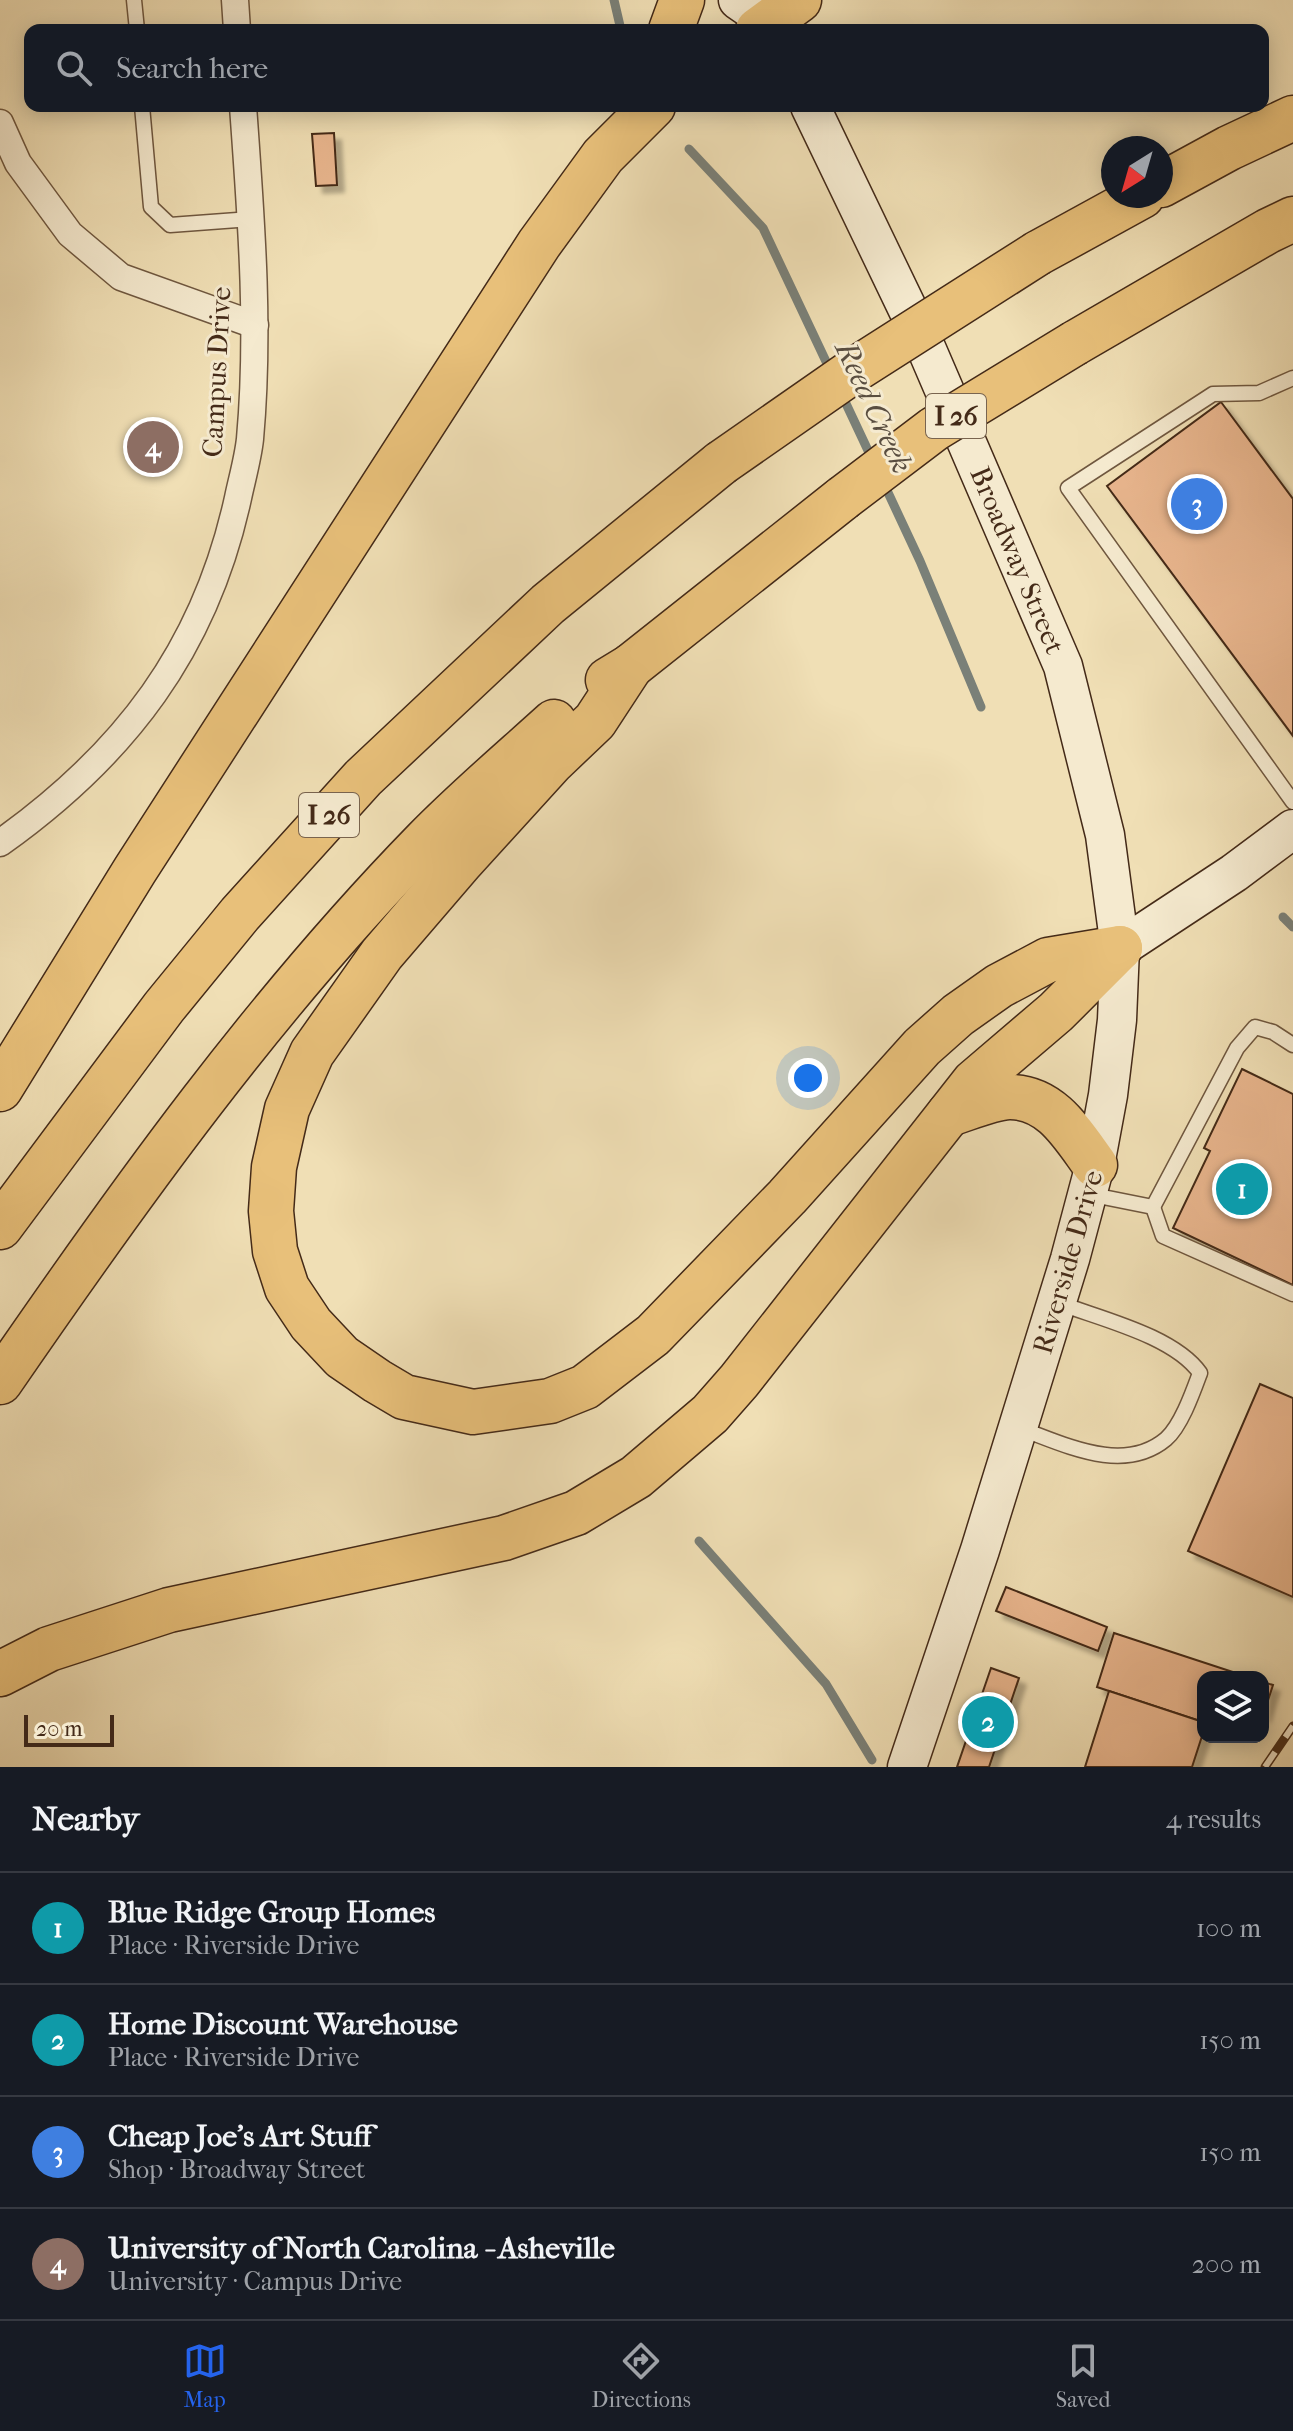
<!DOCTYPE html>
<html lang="en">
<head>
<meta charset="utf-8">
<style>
	body { margin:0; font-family:"IM FELL French Canon",serif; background:#242831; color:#f1f3f6 }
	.controls { position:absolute; right:24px; bottom:24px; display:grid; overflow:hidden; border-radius:16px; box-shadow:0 4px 20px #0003 }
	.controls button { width:72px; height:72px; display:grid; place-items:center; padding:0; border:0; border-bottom:2px solid #363941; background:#171b24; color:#f1f3f6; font:40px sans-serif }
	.compass { position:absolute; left:1101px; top:136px; width:72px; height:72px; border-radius:50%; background:#171b24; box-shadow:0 4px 20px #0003; rotate:217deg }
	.scale { position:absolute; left:24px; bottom:20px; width:90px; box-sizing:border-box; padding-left:8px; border:4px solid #442a18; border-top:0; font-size:22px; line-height:28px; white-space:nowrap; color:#442a18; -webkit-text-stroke:6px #f5eacf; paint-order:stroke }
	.you { position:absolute; left:808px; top:1078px; width:28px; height:28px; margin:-20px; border:6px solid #fff; border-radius:50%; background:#1a73e8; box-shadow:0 0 0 12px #1a73e833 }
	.badge { display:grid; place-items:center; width:52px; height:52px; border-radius:50%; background:#2563eb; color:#fff; font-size:26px; font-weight:700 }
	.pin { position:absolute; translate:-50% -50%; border:4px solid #fff; box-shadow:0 2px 8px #0006 }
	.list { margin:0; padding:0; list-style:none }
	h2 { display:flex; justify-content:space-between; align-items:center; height:104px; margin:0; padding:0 32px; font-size:34px }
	h2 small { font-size:26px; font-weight:400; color:#9ea1a6 }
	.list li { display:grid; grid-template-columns:52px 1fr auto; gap:24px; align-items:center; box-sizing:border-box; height:112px; padding:0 32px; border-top:2px solid #363941 }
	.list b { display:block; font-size:30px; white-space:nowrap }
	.list p { margin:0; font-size:26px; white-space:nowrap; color:#9ea1a6 }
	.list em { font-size:26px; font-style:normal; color:#9ea1a6 }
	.icon { flex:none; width:44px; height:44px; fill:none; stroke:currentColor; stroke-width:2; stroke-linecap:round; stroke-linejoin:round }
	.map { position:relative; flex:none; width:1293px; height:1767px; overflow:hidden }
	.search { position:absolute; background:#171b24; box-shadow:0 4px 20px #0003; left:24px; right:24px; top:24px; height:88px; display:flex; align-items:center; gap:20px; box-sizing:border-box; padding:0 28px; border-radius:16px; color:#9ea1a6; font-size:30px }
	.sheet { height:552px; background:#171b24 }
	nav { display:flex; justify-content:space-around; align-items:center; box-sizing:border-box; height:112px; border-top:2px solid #363941; background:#171b24; font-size:22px; color:#9ea1a6 }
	nav a { display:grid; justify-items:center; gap:4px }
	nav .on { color:#2563eb }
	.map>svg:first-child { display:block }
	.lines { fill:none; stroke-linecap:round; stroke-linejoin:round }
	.stream { stroke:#7a8078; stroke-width:9 }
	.building { fill:#e8b58d; stroke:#442a18; stroke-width:2; filter:url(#shadow) }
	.lane-casing { stroke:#6f573f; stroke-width:17 }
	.street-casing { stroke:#6f573f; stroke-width:29 }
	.secondary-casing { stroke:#442a18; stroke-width:41 }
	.highway-casing { stroke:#442a18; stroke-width:47 }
	.lane { stroke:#f5eacf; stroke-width:14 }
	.street { stroke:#f5eacf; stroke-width:26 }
	.secondary { stroke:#f5eacf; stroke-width:38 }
	.highway { stroke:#e8c07a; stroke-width:44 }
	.rail-casing { stroke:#442a18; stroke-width:9 }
	.rail { stroke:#f5eacf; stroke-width:6; stroke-dasharray:18; stroke-linecap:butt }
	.highway-bridge-casing { stroke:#442a18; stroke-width:47; stroke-linecap:butt }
	.highway-bridge { stroke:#e8c07a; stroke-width:44 }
	.labels { text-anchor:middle; stroke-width:6; stroke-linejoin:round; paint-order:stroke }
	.shield { fill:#f5eacf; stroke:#79644f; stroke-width:2 }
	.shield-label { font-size:26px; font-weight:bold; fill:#442a18 }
	.street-label { font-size:28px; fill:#442a18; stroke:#f5eacf }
	.water-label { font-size:30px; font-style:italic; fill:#5a4e40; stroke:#f5eacf }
</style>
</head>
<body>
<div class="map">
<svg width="1293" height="1767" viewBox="0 0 1293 1767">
	<defs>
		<filter id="shadow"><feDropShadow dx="7" dy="7" stdDeviation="2" flood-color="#0004"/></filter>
	</defs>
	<rect width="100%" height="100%" fill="#f0dfb5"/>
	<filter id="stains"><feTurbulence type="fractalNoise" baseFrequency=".0025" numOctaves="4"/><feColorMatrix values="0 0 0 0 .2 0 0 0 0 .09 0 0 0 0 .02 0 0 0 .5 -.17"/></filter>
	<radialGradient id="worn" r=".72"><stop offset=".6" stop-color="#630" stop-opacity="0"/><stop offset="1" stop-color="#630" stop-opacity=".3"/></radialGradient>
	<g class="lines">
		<g class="stream">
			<polyline points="614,0 621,30"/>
			<polyline points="689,149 763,228 831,372"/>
			<polyline points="841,393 872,459"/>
			<polyline points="884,484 920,561 981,707"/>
			<polyline points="1283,917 1293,927"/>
			<polyline points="699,1541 826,1684 872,1760"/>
		</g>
	</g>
	<g class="building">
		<polygon points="334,133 337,185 316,186 312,134"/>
		<polygon points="1221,402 1293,499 1293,736 1107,486"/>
		<polygon points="1242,1069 1293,1094 1293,1285 1173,1228 1210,1151 1204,1148"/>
		<polygon points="1260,1384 1293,1398 1293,1597 1188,1551"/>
		<polygon points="1006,1587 1107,1627 1098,1651 996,1611"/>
		<polygon points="1114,1633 1248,1677 1203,1677 1203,1722 1109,1691 1097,1687"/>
		<polygon points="991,1668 1019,1678 989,1767 957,1767"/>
		<polygon points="1263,1682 1273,1685 1263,1716"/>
		<polygon points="1109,1691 1203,1722 1203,1733 1192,1767 1085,1767"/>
	</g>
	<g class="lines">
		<defs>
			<g id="lane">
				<polyline points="134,0 137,30"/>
				<polyline points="142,106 151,207 170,225 251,219"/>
				<polyline points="1293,378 1259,393 1213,394 1068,488 1293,802"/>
				<polyline points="1088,1194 1153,1207 1237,1048 1255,1027 1273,1032 1293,1045"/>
				<polyline points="1153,1207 1163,1236 1293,1294"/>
				<path d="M1019 1428C1064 1444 1123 1475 1166 1439 1181 1426 1193 1392 1200 1373 1174 1336 1101 1319 1059 1303"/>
			</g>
			<g id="street">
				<polyline points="235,0 237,30"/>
				<polyline points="0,123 18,163 70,234 121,277 255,325"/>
				<path d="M0 843C125 754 205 649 238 498 242 479 248 458 250 439 260 328 251 217 243 106"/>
			</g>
			<g id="secondary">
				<polyline points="738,0 770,22"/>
				<polyline points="810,106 924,343 1063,666 1105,835 1120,948 1117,1020 1108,1095 1095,1165 1070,1259 980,1550 907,1767"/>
				<polyline points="1120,948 1234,873 1293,829"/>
			</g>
			<g id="highway">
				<polyline points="671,30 682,0"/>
				<polyline points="758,30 799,0"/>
				<polyline points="1161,185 1229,148 1293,118"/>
				<polyline points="1038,253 1142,196"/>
				<polyline points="1075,343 1268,231 1293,219"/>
				<polyline points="631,666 595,721 552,762 461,862 382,954 312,1053 287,1109 274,1167 271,1211 275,1251 287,1288 311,1324 342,1357 377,1381 404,1397 473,1412 550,1401 585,1387 653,1335 787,1197 922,1047 958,1015 999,986 1048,960 1120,948"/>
				<polyline points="608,680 631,666 843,498"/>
				<polyline points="0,1089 135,870 539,244 603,156 653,106"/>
				<path d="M949 1114C966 1109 994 1097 1010 1097 1052 1097 1073 1135 1095 1165"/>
				<polyline points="0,1227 164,1007 240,914 363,778 548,604 721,463"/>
				<path d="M0 1382C130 1193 265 1005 425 841 466 799 511 761 554 722"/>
				<polyline points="0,1674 49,1649 169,1610 504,1538 576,1513 636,1477 710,1414 739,1381 974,1082 1056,1012 1120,948"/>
			</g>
		</defs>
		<use href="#lane" class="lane-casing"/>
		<use href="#street" class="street-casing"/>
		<use href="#secondary" class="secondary-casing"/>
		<use href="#highway" class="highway-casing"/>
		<use href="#lane" class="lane"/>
		<use href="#street" class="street"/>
		<use href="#secondary" class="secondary"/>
		<use href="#highway" class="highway"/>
		<defs>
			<polyline id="rail" points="1265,1767 1293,1726"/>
		</defs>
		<use href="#rail" class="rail-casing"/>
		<use href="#rail" class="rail"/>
		<defs>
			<g id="highway-bridge">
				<polyline points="721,463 856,369 1038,253"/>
				<polyline points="843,498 934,429 1075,343"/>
			</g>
		</defs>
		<use href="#highway-bridge" class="highway-bridge-casing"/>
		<use href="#highway-bridge" class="highway-bridge"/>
	</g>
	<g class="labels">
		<g class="shield">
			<rect x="926" y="394" width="60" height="44" rx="6"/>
			<rect x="299" y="793" width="60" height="44" rx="6"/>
		</g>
		<g class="shield-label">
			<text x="956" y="425">I 26</text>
			<text x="329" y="824">I 26</text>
		</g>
		<g class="street-label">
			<text transform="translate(216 372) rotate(-87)" y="10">Campus Drive</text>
			<text transform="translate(1018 560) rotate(67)" y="10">Broadway Street</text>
			<text transform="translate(1067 1262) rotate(-74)" y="10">Riverside Drive</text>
		</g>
		<g class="water-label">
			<text transform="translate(874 407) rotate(65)" y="10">Reed Creek</text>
		</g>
	</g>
	<rect width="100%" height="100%" filter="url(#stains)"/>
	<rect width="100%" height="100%" fill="url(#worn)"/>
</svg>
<div class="controls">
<button><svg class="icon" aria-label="layers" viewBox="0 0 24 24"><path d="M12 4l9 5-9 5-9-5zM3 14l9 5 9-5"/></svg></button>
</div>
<svg class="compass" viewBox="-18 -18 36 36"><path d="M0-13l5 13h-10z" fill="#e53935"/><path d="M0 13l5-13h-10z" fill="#9ea1a6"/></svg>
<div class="scale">20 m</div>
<div class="you"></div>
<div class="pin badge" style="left:1242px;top:1189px;background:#0f9aa8">1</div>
<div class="pin badge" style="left:988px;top:1722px;background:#0f9aa8">2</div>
<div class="pin badge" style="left:1197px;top:504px;background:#3f7fe0">3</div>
<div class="pin badge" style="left:153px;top:447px;background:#8d6e63">4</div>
<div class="search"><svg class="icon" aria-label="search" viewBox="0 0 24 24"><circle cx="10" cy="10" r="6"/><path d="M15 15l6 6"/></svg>Search here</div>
</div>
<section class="sheet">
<h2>Nearby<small>4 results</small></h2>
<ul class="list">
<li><span class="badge" style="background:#0f9aa8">1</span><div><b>Blue Ridge Group Homes</b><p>Place · Riverside Drive</p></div><em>100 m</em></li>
<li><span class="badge" style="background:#0f9aa8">2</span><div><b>Home Discount Warehouse</b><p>Place · Riverside Drive</p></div><em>150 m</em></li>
<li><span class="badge" style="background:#3f7fe0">3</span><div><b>Cheap Joe's Art Stuff</b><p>Shop · Broadway Street</p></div><em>150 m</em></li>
<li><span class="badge" style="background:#8d6e63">4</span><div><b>University of North Carolina - Asheville</b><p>University · Campus Drive</p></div><em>200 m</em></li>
</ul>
</section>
<nav>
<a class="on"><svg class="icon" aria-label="map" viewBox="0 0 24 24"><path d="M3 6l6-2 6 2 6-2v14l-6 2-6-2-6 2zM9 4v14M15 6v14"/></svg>Map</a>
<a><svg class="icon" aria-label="directions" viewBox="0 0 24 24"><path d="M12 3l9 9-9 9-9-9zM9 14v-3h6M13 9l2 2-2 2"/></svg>Directions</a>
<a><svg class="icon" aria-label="saved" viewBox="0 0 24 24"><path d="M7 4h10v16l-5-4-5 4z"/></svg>Saved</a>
</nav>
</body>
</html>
